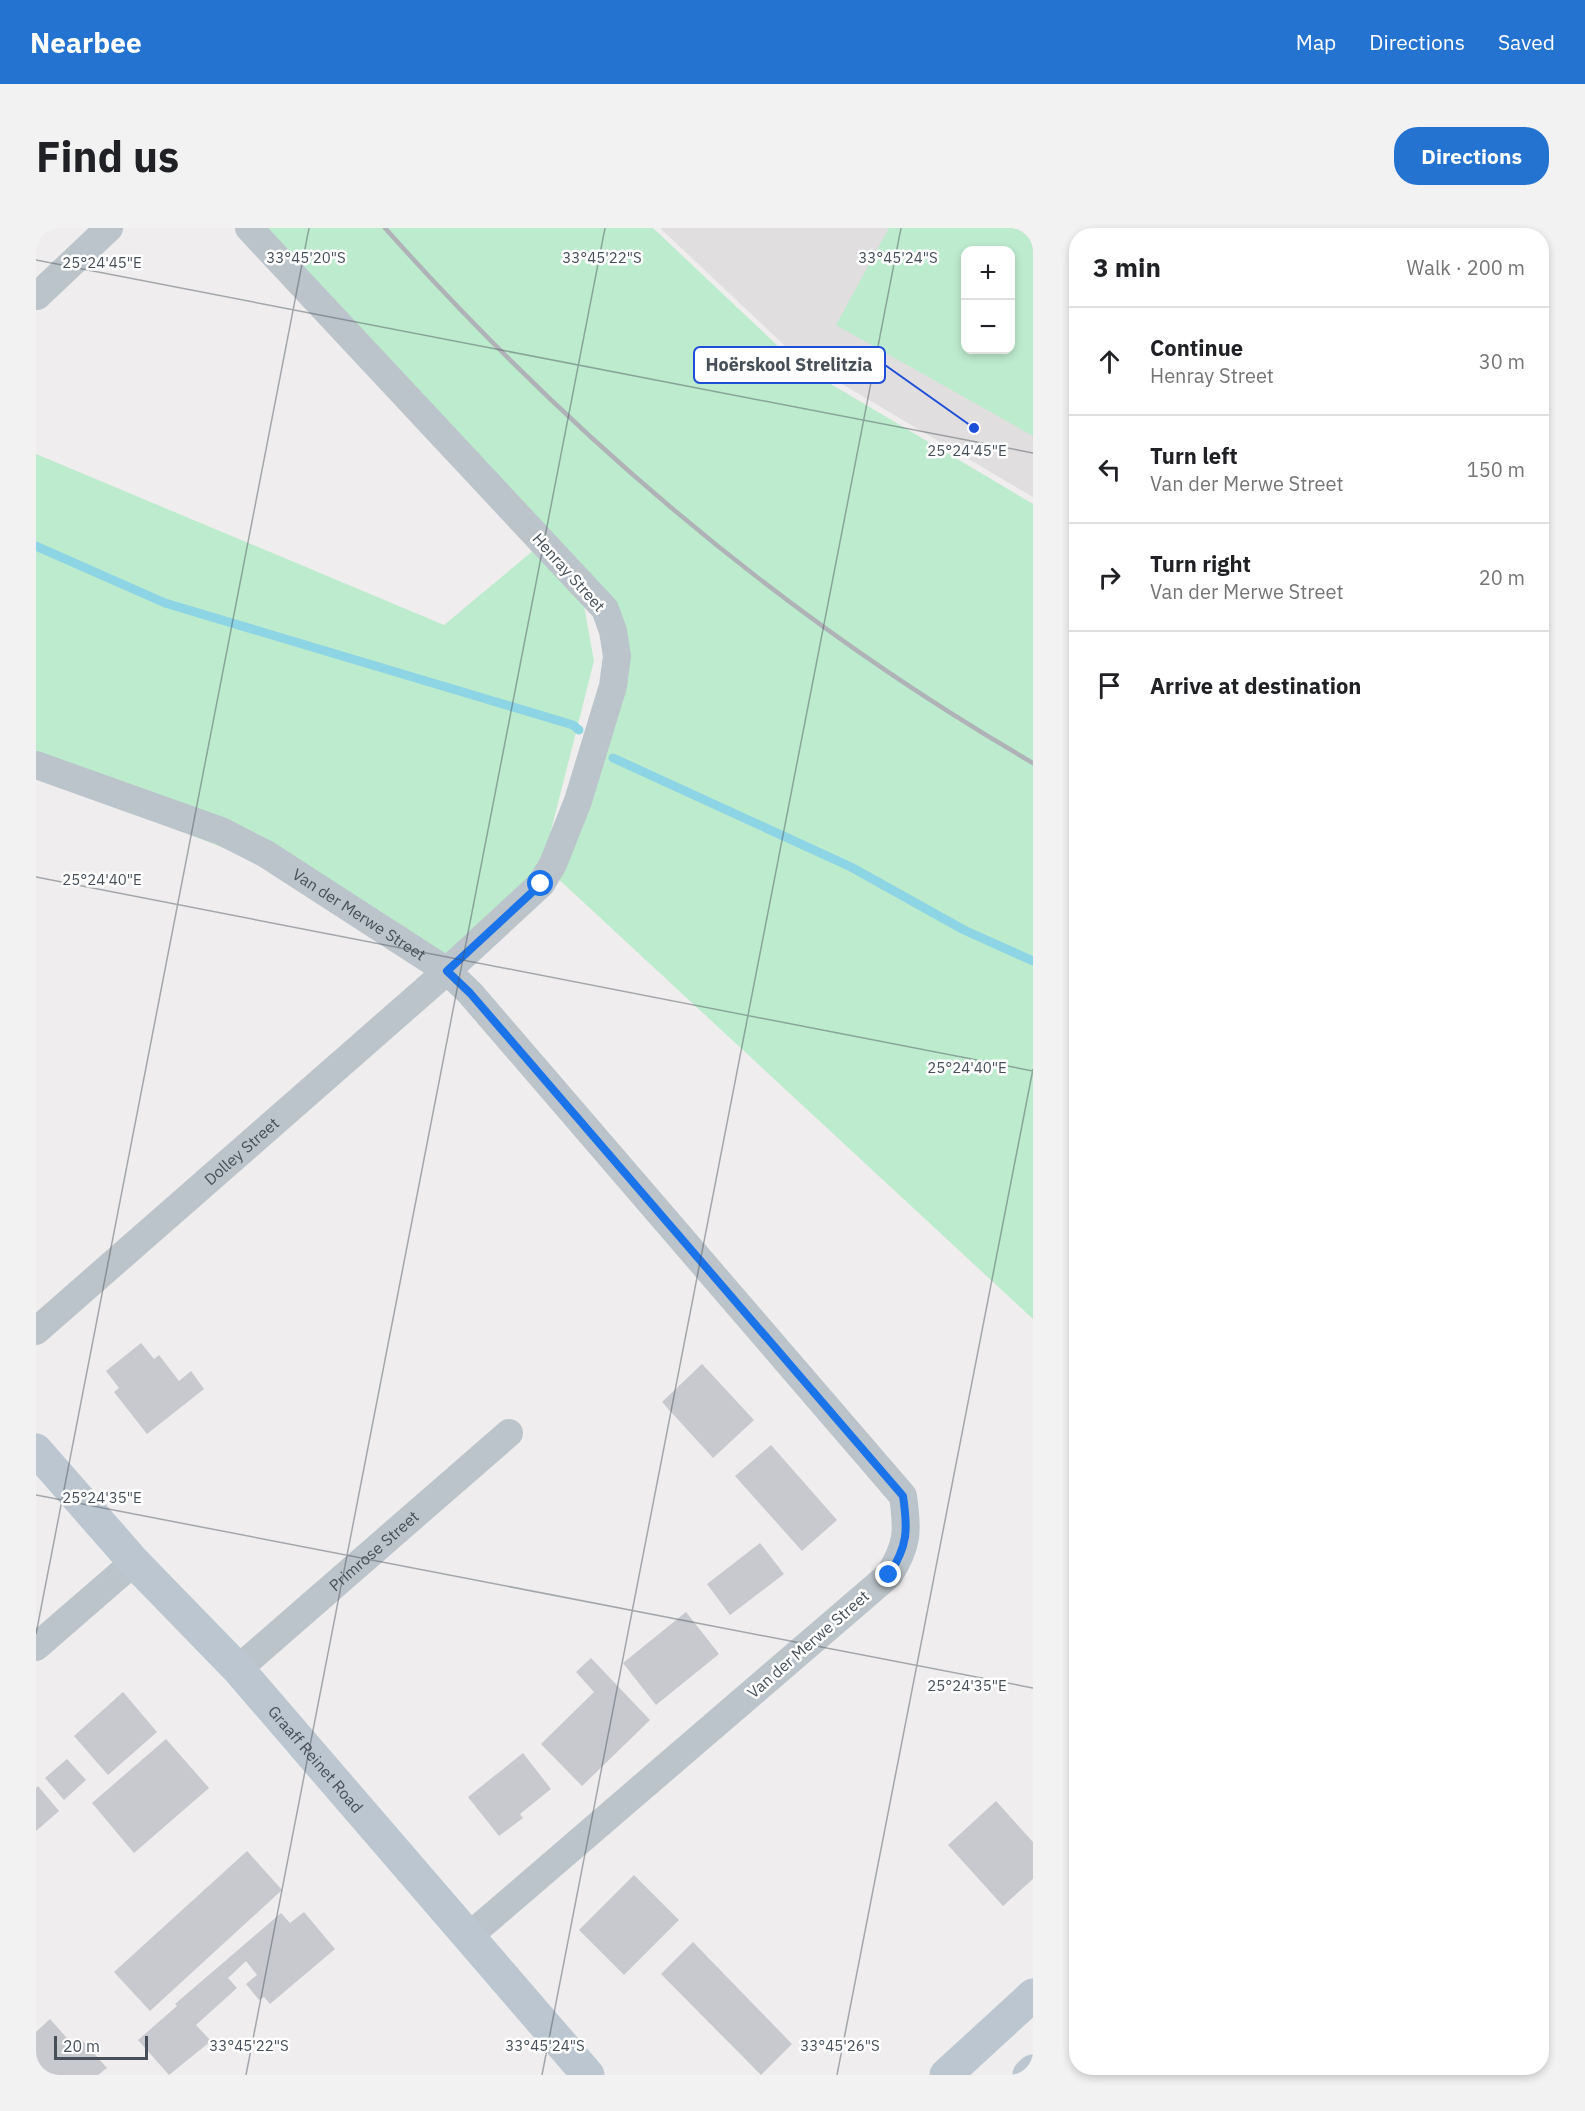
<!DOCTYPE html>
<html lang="en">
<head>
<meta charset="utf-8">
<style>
	body { margin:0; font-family:"IBM Plex Sans",sans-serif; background:#f2f2f2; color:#202124 }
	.controls { position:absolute; right:18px; top:18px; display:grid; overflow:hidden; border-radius:12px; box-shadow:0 3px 9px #0003 }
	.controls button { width:54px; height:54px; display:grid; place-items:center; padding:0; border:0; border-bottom:2px solid #e0e0e0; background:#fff; color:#202124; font:30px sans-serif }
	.scale { position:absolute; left:18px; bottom:15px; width:94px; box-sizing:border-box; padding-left:6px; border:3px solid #475059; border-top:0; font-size:16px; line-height:21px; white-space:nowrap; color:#475059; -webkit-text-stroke:4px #fff; paint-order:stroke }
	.stop { position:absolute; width:18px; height:18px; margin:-14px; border:4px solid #1a73e8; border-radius:50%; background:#fff }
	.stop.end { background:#1a73e8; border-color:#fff; box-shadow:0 2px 6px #0008 }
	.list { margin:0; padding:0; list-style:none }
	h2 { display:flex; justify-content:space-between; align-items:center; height:78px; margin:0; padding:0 24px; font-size:26px }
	h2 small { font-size:20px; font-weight:400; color:#757577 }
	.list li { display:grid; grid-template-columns:39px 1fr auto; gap:18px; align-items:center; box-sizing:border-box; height:108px; padding:0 24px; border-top:2px solid #e0e0e0 }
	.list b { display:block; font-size:22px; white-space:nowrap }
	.list p { margin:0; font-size:20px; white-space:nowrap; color:#757577 }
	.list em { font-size:20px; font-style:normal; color:#757577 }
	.icon { flex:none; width:33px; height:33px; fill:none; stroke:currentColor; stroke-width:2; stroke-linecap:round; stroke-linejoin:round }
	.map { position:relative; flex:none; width:997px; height:1847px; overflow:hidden; border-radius:24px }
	header { display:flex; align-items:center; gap:36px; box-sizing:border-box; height:84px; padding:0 30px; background:#2573d1; color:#fff }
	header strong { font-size:28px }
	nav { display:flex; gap:33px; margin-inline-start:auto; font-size:21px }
	.intro { display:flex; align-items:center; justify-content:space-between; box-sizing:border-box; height:144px; padding:0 36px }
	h1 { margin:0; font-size:42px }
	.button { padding:15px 27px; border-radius:24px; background:#2573d1; color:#fff; font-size:21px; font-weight:700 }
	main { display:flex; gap:36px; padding:0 36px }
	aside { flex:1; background:#fff; border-radius:24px; box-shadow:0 3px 9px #0003 }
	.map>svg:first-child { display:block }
	.education { fill:#e0dede; fill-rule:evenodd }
	.green { fill:#bdebce; fill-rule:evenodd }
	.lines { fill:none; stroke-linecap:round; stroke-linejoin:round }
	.stream { stroke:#8dd4e5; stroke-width:9 }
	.building { fill:#c7c9cf }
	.street { stroke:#bcc4cb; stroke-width:28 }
	.secondary { stroke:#bcc6d0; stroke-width:33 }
	.rail { stroke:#afb2b7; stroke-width:4.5 }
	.route { stroke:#1a73e8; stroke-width:8 }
	.ticks { fill:none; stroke:#475059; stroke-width:1.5; stroke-opacity:0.45 }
	.labels { text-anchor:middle; stroke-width:5; stroke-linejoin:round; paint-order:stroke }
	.street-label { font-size:16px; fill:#475059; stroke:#fff }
	.ticks-label { font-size:15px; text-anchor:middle; fill:#475059; stroke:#fff; stroke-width:5; stroke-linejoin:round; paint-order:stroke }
	.leader { fill:none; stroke:#1d4ed8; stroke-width:2 }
	.callout-dot { fill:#1d4ed8; stroke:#fff; stroke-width:2 }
	.callout { fill:#fff; stroke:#1d4ed8; stroke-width:2 }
	.callout-label { font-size:18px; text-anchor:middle; font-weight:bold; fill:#475059 }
</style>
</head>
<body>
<header>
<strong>Nearbee</strong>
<nav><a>Map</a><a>Directions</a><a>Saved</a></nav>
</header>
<div class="intro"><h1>Find us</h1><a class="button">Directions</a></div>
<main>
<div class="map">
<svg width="997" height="1847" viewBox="0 0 997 1847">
	<rect width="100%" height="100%" fill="#efeded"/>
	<path class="education" d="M624 0H997V269L762 130ZM930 22H975V122H930Z"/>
	<g class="green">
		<polygon points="219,0 617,0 761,136 997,276 997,1091 517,646 572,435 561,366"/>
		<path d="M853 0H997V208L800 97ZM975 22V122H930V22Z"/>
		<polygon points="0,226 408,397 499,321 547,372 558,433 505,642 406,729 292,661 0,546"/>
	</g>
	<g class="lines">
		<g class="stream">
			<polyline points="0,318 129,375 537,497 543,502"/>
			<polyline points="577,530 815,639 928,702 997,733"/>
		</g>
	</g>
	<g class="building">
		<polygon points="105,1115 118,1131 123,1127 143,1153 155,1143 168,1161 111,1206 78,1164 83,1160 70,1143"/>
		<polygon points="666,1136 718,1192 677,1230 626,1174"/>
		<polygon points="735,1217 801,1292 766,1323 699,1248"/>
		<polygon points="724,1315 748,1346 694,1387 671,1356"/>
		<polygon points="650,1384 683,1426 620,1477 587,1435"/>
		<polygon points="555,1430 614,1492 546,1558 505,1516 558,1464 540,1444"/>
		<polygon points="87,1464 121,1504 72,1547 38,1508"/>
		<polygon points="130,1511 173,1560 98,1625 56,1575"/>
		<polygon points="487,1525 515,1561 484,1586 487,1590 463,1608 432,1569"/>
		<polygon points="31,1531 50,1552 28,1572 9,1550"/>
		<polygon points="2,1558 23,1583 0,1603 0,1560"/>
		<polygon points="960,1573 997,1614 997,1651 967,1678 912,1617"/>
		<polygon points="211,1623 246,1662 114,1783 78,1744"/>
		<polygon points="598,1647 643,1692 588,1747 543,1702"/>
		<polygon points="268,1684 299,1721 234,1776 228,1769 223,1772 210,1756 221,1747 210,1733 192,1750 201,1760 160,1797 175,1813 133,1847 102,1812 141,1778 139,1776 245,1685 254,1695"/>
		<polygon points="657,1714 756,1816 725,1847 625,1746"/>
		<polygon points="14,1791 37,1817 45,1811 71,1840 62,1847 0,1847 0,1804"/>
	</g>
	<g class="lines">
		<g class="street">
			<polyline points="1,68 73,0"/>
			<path id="s1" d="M0 537 185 603 230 626 411 743 434 765 867 1268C872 1303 872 1317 853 1347L432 1709"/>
			<path id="s2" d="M0 1103 411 743 505 656 517 636 542 573 577 458 581 428 577 403 569 381 213 0"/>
			<polyline points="0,1419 98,1334"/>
			<path id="s3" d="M202 1441 473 1205"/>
		</g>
		<g class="secondary">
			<path id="s4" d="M0 1222 98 1334 202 1441 552 1847"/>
			<polyline points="910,1847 997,1767"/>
			<polyline points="993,1847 997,1843"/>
		</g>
		<path class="rail" d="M349 0C537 211 752 393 997 535"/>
	</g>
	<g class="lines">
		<path class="route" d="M505 656 411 743 434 765 867 1268C872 1302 872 1317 853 1347"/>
	</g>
	<path class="ticks" d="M0 32 997 225M0 649 997 843M0 1267 997 1460M0 1406 273 0M210 1847 569 0M506 1847 865 0M801 1847 997 841"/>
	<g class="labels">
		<g class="street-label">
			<text transform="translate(533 344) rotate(48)" y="6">Henray Street</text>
			<text dy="6" stroke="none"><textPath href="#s1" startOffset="358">Van der Merwe Street</textPath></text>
			<text dy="6" stroke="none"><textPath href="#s2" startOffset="273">Dolley Street</textPath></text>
			<text dy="6" stroke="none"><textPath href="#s3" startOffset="180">Primrose Street</textPath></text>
			<text transform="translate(772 1416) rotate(-41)" y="6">Van der Merwe Street</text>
			<text dy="6" stroke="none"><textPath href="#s4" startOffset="417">Graaff Reinet Road</textPath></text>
		</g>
	</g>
	<g class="ticks-label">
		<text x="270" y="35">33°45'20"S</text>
		<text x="566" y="35">33°45'22"S</text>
		<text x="862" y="35">33°45'24"S</text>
		<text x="66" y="40">25°24'45"E</text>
		<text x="931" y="228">25°24'45"E</text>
		<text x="66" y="657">25°24'40"E</text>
		<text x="931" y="845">25°24'40"E</text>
		<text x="66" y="1275">25°24'35"E</text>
		<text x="931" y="1463">25°24'35"E</text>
		<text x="213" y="1823">33°45'22"S</text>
		<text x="509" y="1823">33°45'24"S</text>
		<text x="804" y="1823">33°45'26"S</text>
	</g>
	<path class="leader" d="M938 200L849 137"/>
	<circle class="callout-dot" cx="938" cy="200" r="6"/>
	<rect class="callout" x="658" y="119" width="191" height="36" rx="6"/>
	<g class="callout-label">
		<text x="753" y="143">Hoërskool Strelitzia</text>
	</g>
</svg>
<div class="controls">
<button>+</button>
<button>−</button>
</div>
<div class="scale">20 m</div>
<div class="stop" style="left:505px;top:656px"></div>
<div class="stop end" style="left:853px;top:1347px"></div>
</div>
<aside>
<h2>3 min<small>Walk · 200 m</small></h2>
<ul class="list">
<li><svg class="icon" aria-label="ahead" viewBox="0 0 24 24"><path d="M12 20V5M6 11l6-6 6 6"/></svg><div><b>Continue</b><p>Henray Street</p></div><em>30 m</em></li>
<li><svg class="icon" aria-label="left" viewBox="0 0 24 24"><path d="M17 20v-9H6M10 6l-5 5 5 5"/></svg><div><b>Turn left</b><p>Van der Merwe Street</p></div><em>150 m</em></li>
<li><svg class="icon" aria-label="right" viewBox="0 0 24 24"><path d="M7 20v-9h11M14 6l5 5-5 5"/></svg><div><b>Turn right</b><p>Van der Merwe Street</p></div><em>20 m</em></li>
<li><svg class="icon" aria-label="arrive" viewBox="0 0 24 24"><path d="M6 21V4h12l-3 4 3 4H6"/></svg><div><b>Arrive at destination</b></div></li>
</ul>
</aside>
</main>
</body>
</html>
